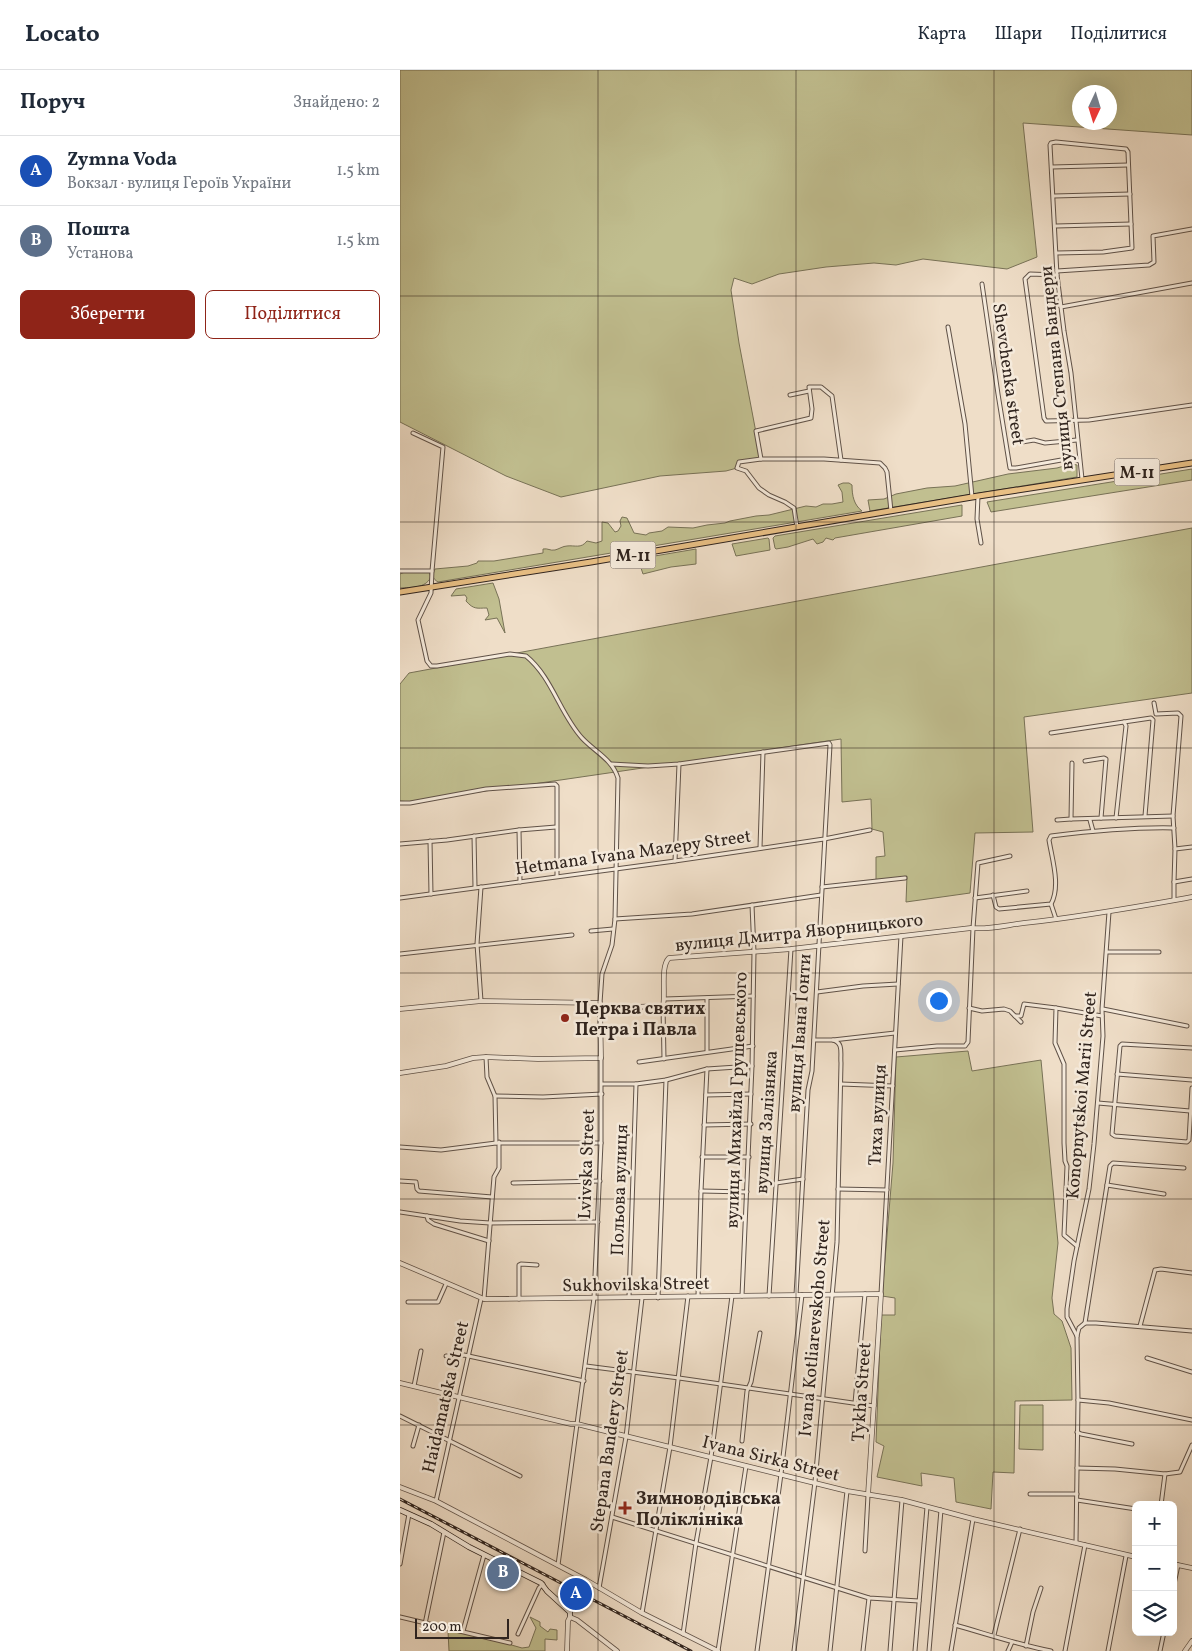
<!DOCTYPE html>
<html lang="uk">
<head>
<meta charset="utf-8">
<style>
	body { margin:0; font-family:Vollkorn,serif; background:#f2f2f3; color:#1f2937 }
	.controls { position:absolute; right:15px; bottom:15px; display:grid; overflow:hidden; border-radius:8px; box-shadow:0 5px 20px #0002 }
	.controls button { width:45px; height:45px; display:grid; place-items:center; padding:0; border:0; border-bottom:1px solid #e0e1e3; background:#fff; color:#1f2937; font:25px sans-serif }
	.compass { position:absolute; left:672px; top:15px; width:45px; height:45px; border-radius:50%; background:#fff; box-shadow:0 5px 20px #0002; rotate:184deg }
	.scale { position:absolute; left:15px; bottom:12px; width:94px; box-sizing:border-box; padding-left:5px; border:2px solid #30241e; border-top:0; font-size:14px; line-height:18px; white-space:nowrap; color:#30241e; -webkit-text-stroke:4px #f5eadb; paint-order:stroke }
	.you { position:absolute; left:538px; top:930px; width:18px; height:18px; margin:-12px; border:4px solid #fff; border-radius:50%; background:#1a73e8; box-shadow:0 0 0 8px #1a73e833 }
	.badge { display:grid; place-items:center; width:32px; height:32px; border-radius:50%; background:#8f2418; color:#fff; font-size:16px; font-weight:700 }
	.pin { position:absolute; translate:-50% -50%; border:2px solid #fff; box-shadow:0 1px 5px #0006 }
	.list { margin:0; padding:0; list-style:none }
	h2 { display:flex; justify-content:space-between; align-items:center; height:65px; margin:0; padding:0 20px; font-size:21px }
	h2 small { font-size:16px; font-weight:400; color:#747a83 }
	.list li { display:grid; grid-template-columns:32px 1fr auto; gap:15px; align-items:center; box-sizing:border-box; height:70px; padding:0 20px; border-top:1px solid #e0e1e3 }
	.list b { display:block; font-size:19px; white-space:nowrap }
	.list p { margin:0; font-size:16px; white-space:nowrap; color:#747a83 }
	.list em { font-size:16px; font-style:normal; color:#747a83 }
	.actions { display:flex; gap:10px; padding:15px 20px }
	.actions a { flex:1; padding:11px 0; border:1px solid #8f2418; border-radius:8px; text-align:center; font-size:18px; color:#8f2418 }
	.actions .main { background:#8f2418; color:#fff }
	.icon { flex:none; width:28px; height:28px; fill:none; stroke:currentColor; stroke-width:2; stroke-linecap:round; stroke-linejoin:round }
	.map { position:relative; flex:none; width:792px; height:1581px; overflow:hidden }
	header { display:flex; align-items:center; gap:30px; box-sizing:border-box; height:70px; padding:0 25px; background:#fff; border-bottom:1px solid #e0e1e3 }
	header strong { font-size:24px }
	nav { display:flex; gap:28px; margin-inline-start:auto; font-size:18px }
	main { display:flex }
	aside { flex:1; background:#fff }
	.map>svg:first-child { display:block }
	.green { fill:#c1bf90; stroke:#787257; fill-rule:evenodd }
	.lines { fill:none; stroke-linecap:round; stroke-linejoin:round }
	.minor-casing { stroke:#605248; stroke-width:5 }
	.tertiary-casing { stroke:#605248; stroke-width:5.5 }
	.secondary-casing { stroke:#30241e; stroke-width:6 }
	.trunk-casing { stroke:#30241e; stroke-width:7 }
	.minor { stroke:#f5eadb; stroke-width:3 }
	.tertiary { stroke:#f5eadb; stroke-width:4 }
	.secondary { stroke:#f5eadb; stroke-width:4.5 }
	.trunk { stroke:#e8bf84; stroke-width:5 }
	.rail-casing { stroke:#30241e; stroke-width:3 }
	.rail { stroke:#f5eadb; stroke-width:1; stroke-dasharray:4; stroke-linecap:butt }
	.grid { fill:none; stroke:#30241e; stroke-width:1; stroke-opacity:0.55 }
	.poi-dot { fill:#8f2418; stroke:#f5eadb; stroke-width:2 }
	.labels { text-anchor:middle; stroke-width:5; stroke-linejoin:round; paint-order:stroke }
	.shield { fill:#f5eadb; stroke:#6b5f57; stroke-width:1 }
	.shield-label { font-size:16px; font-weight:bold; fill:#30241e }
	.street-label { font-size:18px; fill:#30241e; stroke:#f5eadb }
	.poi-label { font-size:18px; font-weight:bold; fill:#30241e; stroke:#f5eadb; text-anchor:start }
</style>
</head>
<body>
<header>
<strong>Locato</strong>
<nav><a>Карта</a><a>Шари</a><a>Поділитися</a></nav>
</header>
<main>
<aside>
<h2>Поруч<small>Знайдено: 2</small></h2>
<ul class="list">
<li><span class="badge" style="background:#1a4fb4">A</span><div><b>Zymna Voda</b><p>Вокзал · вулиця Героїв України</p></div><em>1.5 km</em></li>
<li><span class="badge" style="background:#5c6f8a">B</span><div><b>Пошта</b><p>Установа</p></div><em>1.5 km</em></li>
</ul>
<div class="actions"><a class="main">Зберегти</a><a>Поділитися</a></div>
</aside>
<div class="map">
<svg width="792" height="1581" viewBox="0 0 792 1581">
	<rect width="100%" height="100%" fill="#efdec8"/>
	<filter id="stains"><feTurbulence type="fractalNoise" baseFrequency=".004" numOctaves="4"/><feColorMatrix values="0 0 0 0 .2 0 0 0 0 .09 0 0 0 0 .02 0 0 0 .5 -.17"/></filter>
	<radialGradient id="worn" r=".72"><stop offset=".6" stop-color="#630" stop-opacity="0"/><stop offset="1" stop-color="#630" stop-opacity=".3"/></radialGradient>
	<g class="green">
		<path d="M0 0H792V65L623 53 637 187 607 199 523 189 496 195 474 193 426 197 379 204 352 214 334 208 331 220 339 273 361 389 339 392 337 398 326 401 260 406 161 427 106 406 0 352ZM680 22H710V52H680Z"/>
		<polygon points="671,394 677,395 677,407 470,441 468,430 484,429 496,424 527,418 555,416 608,404 657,398"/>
		<polygon points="792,399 792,410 591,442 587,432"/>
		<path d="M443 413H449L452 415C452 426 454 435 462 441L38 512C33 509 31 505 35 499L68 496 77 493 78 491H94L143 483V479C148 478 150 481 155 480 159 479 163 476 167 476 175 475 181 479 187 471L196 473 202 471V452L208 453 215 462 218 461 221 456 220 451 222 447 227 448 234 463 246 465 249 463 262 461 268 457 293 458 307 455 325 453 330 451 356 446 369 445 406 436 416 437 423 434H432L443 432 442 422 438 415Z"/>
		<polygon points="562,435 562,446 435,468 433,470 426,468 423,472 417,474 413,469 388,477 376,479 375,478 373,468 375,466"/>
		<polygon points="792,458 792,623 624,647 633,762 575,763 570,823 506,832 507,806 476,811 476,787 485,786 483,762 472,759 471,729 442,732 441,669 10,732 0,731 0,614 9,603"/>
		<polygon points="368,468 369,469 370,480 336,486 332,474"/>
		<polygon points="296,479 296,494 271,497 243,504 240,495 243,488"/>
		<path d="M10 500H28L31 507C25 519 11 517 0 518V504Z"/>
		<path d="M93 513 99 529 105 563 97 548 85 550 89 545 87 538C77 538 74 540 66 531L67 528 65 525 51 526 56 519Z"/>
		<polygon points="568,981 572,1001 641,990 658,1173 652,1228 654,1244 662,1251 671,1278 672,1330 615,1331 614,1403 593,1402 591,1439 556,1432 554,1408 521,1403 522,1416 477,1407 484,1376 476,1372 481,1245 495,1245 495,1228 482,1226 493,1093 496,987"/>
		<polygon points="620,1335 643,1335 643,1380 619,1379"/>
		<polygon points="130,1547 140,1552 140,1556 148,1562 150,1559 157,1560 157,1570 145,1569 145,1581 49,1581 48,1561 80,1566 122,1578 129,1577 136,1558"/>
	</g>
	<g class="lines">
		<defs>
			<g id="minor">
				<polyline points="652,97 728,95"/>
				<polyline points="654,126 730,124"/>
				<polyline points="656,156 731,154"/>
				<polyline points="657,183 703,182 732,178 728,82 726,79 656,72 651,73 650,75 657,205 664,261 671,303 682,409"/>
				<polyline points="657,201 749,195 754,192 753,166 792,159"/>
				<polyline points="657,205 630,204 625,209 644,348 646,351 689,350 792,335"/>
				<polyline points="582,214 598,324 610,398 616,398 667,389 674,389 679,391"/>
				<polyline points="661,237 792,213"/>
				<polyline points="548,257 565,354 572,427"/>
				<polyline points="390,325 409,321"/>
				<path d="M13 363 43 377 32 501 31 523 18 550 27 591 31 596H37L110 584 126 586C152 607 160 644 182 668 195 682 212 689 218 708L215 849 212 875 202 904 200 933"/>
				<polyline points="622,372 634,370 645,373 677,370"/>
				<polyline points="361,389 424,389 480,393 485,398 487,402 491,441"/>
				<polyline points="578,426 577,449 581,473"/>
				<polyline points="397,457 394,438 385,432 369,425 359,418 346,401 337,398 339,392 361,389 356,361 411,348 412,339 409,317 421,317 432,326 441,390"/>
				<polyline points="0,501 32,501"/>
				<polyline points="754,633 756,644 778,643 781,646 773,746 775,779"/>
				<polyline points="651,663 724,652"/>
				<polyline points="685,691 704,688 706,689 701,748"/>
				<polyline points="672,693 671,749 773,746"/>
				<polyline points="211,694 248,696 279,694 429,673 430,675 412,1001 408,1020 396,1225"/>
				<polyline points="0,733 10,733 86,719 155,714 157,716 157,806"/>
				<polyline points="716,748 725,665 726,656 724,652 751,648 753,650 745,746"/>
				<polyline points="657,750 671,749"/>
				<polyline points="690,750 693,761"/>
				<polyline points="119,760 120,812"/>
				<polyline points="74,766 75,817"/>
				<polyline points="30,771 31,824"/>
				<polyline points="0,774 47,770 119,760 156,757"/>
				<polyline points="792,777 775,779 774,812 792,809"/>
				<polyline points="360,778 363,682"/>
				<polyline points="275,791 279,694"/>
				<polyline points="81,817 77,874 81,931"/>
				<polyline points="422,817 505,808"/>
				<path d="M593 825 596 837 599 839 651 834C661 816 652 789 649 770L651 766C692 761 732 757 774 758"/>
				<polyline points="0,828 275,791 424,769 470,760"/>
				<polyline points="575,828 627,821"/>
				<polyline points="774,830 774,812"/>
				<polyline points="651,834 656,849"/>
				<polyline points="215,849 292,844 421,825"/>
				<polyline points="191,861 213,859"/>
				<polyline points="707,882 759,882"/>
				<polyline points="0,884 172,865"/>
				<polyline points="417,922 463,916 498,914"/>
				<polyline points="265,929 353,926"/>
				<polyline points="263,936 264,989"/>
				<polyline points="569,938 582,941 604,939 610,941 621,952"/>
				<polyline points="656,938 702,946"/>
				<polyline points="703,939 787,956"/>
				<polyline points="615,946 621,946 624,934 656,938 655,973 664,994 664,1073 665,1091 667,1096 664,1165 677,1176"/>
				<polyline points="414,970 433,970 495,963"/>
				<polyline points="792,978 722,974 720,976 712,1064 715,1066 787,1072 789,1070 792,1018"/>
				<polyline points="495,980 537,976 565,976 568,972 573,858 578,793 610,786"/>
				<polyline points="307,981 307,928"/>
				<polyline points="86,987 87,1007 95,1026 96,1073"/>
				<polyline points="239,992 353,976"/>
				<polyline points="717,1004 792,1010"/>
				<polyline points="202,1014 236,1014 266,1010 307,999 352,996"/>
				<polyline points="441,1014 493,1016"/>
				<polyline points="306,1025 351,1024"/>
				<polyline points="95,1026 143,1027 202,1024"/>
				<polyline points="698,1033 790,1041"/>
				<polyline points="304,1055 351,1054"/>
				<polyline points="0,1077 41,1080 96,1073 201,1073"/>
				<polyline points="302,1087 349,1087"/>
				<polyline points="0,1111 16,1112 17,1119 19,1121 92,1127"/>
				<polyline points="113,1113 200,1111"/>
				<polyline points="376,1113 403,1109"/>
				<polyline points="707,1115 764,1124"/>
				<polyline points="438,1119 487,1120"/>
				<polyline points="301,1121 347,1122"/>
				<polyline points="0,1142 60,1151 90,1153 198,1152"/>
				<polyline points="27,1146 28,1150 34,1154 89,1171"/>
				<polyline points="481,1224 501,866"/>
				<polyline points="298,1226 301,1121 307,999"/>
				<polyline points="342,1226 352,996 354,882 352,835"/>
				<polyline points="369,1226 391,879"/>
				<polyline points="229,1227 236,1014"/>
				<polyline points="258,1228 266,1010"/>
				<polyline points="84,1229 94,1107 99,1098 99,1072"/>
				<polyline points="119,1229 119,1195 121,1194 137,1195"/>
				<polyline points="8,1232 38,1232 46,1214"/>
				<polyline points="685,1253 710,1096 713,1093 784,1098"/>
				<polyline points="740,1256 755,1200 761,1199 792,1203"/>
				<polyline points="677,1266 667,1247 667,1239 674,1191 689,1119 694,1074 703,966 702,939 709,842"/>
				<polyline points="46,1286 64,1285 184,1311"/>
				<polyline points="747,1288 792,1302"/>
				<polyline points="186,1296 279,1308 474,1336"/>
				<polyline points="14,1316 21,1281"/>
				<polyline points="678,1330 709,1333 792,1350"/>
				<polyline points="455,1333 465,1224"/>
				<polyline points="0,1346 120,1406"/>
				<polyline points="677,1362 681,1364 732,1374"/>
				<polyline points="342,1371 347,1321 351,1312 360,1263"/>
				<polyline points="13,1376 19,1355"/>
				<polyline points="677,1398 715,1399 765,1404 780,1402 792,1375"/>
				<polyline points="630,1424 677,1424"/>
				<polyline points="677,1430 736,1439"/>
				<polyline points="36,1431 81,1229"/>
				<polyline points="761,1435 765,1404"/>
				<polyline points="212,1447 469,1528 519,1531"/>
				<polyline points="676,1472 678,1330 677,1266 679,1258 685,1253 696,1253 792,1261"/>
				<polyline points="465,1481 468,1425"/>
				<polyline points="0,1494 9,1444"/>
				<polyline points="158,1495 194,1228 201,1073 201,988"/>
				<polyline points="199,1518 226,1367 242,1228"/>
				<polyline points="773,1519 778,1495"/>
				<polyline points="242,1543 270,1377 288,1226"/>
				<polyline points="0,1547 110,1573"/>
				<polyline points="25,1554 44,1462"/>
				<path d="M555 1555C587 1564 619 1575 651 1581"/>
				<polyline points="63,1561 84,1485"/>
				<polyline points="118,1564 139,1518 143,1514"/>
				<polyline points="283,1564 296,1473 311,1387 332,1226"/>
				<polyline points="594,1565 620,1459"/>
				<polyline points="626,1576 633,1542 641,1518"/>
				<polyline points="318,1581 346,1396"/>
				<polyline points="357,1581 381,1404 402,1225"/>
				<path d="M394 1581 415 1412 437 1172 441 993C440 984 444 973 433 970"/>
				<polyline points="430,1581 447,1421"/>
				<polyline points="463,1581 469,1528"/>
				<polyline points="490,1581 502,1430"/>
				<polyline points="515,1581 527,1437"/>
				<polyline points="529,1581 541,1440"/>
				<polyline points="551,1581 573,1449"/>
				<polyline points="608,1581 612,1572"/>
				<polyline points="665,1581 685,1475"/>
				<polyline points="708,1581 726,1486"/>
				<polyline points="760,1581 764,1562"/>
			</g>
			<g id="tertiary">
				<path d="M201 938 263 936C266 923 260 897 269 888L391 879 571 858C588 860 607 855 624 853 681 847 736 837 792 827"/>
				<polyline points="0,939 81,931 200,933 201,988 138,989 86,987 73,988 46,996 0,1003"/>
				<polyline points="0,1193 84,1229 481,1224 468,1425"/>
				<polyline points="0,1313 171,1354 177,1354 447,1421 502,1430 573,1449 736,1487"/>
				<polyline points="0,1417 36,1431 186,1510 242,1543 318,1581"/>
				<polyline points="773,1494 792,1498"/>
				<polyline points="167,1581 168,1551 170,1547 177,1550 217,1581"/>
				<polyline points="785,1581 792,1571"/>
			</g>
			<polyline id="secondary" points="0,1440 31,1454 69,1477 141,1513 147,1521 170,1542 170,1547"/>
			<polyline id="trunk" points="0,522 191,492 572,427 792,393"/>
		</defs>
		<use href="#minor" class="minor-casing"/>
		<use href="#tertiary" class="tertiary-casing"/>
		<use href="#secondary" class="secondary-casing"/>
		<use href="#trunk" class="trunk-casing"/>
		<use href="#minor" class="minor"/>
		<use href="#tertiary" class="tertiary"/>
		<use href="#secondary" class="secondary"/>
		<use href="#trunk" class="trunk"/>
		<defs>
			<polyline id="rail" points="0,1429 291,1581"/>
		</defs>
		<use href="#rail" class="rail-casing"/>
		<use href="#rail" class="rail"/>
	</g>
	<path class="grid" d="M198 0V1581M396 0V1581M594 0V1581M0 226H792M0 452H792M0 678H792M0 903H792M0 1129H792M0 1355H792"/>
	<g class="poi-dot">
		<circle cx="165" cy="948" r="5"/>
		<path d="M222.5 1430.5h5v5h5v5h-5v5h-5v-5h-5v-5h5z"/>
	</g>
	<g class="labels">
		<g class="shield">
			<rect x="714.5" y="388.5" width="45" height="27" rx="4"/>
			<rect x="210.5" y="471.5" width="45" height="27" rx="4"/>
		</g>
		<g class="shield-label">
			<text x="737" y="408">М-11</text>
			<text x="233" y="491">М-11</text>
		</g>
		<g class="street-label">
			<text transform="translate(656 298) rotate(-96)" y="6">вулиця Степана Бандери</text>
			<text transform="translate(609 304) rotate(82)" y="6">Shevchenka street</text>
			<text transform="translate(233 782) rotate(-8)" y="6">Hetmana Ivana Mazepy Street</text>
			<text transform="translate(399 862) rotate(-6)" y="6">вулиця Дмитра Яворницького</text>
			<text transform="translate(399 963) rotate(-86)" y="6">вулиця Івана Ґонти</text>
			<text transform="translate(681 1025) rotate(-85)" y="6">Konopnytskoi Marii Street</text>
			<text transform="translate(336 1030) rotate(-88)" y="6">вулиця Михайла Грушевського</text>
			<text transform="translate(477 1045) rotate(-87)" y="6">Тиха вулиця</text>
			<text transform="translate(366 1052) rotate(-86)" y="6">вулиця Залізняка</text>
			<text transform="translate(186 1094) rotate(-88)" y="6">Lvivska Street</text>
			<text transform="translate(219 1120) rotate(-88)" y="6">Польова вулиця</text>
			<text transform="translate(236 1214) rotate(-1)" y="6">Sukhovilska Street</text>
			<text transform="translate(414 1258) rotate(-85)" y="6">Ivana Kotliarevskoho Street</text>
			<text transform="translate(461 1322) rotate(-86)" y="6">Tykha Street</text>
			<text transform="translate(45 1327) rotate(-77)" y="6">Haidamatska Street</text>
			<text transform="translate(209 1371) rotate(-82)" y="6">Stepana Bandery Street</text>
			<text transform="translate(371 1388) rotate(14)" y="6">Ivana Sirka Street</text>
		</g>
		<g class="poi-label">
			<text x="175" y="944">Церква святих<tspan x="175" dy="21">Петра і Павла</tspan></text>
			<text x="236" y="1434">Зимноводівська<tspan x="236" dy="21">Поліклініка</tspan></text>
		</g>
	</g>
	<rect width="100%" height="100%" filter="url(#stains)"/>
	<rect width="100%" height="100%" fill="url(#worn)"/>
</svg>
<div class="controls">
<button>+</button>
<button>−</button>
<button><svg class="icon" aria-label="layers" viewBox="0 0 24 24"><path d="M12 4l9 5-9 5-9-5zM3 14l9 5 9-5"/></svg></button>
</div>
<svg class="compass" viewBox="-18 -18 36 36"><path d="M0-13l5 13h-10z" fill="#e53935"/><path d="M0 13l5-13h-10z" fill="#747a83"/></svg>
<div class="scale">200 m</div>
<div class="you"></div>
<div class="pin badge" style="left:176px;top:1524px;background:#1a4fb4">A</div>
<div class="pin badge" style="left:103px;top:1503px;background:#5c6f8a">B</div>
</div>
</main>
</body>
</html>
